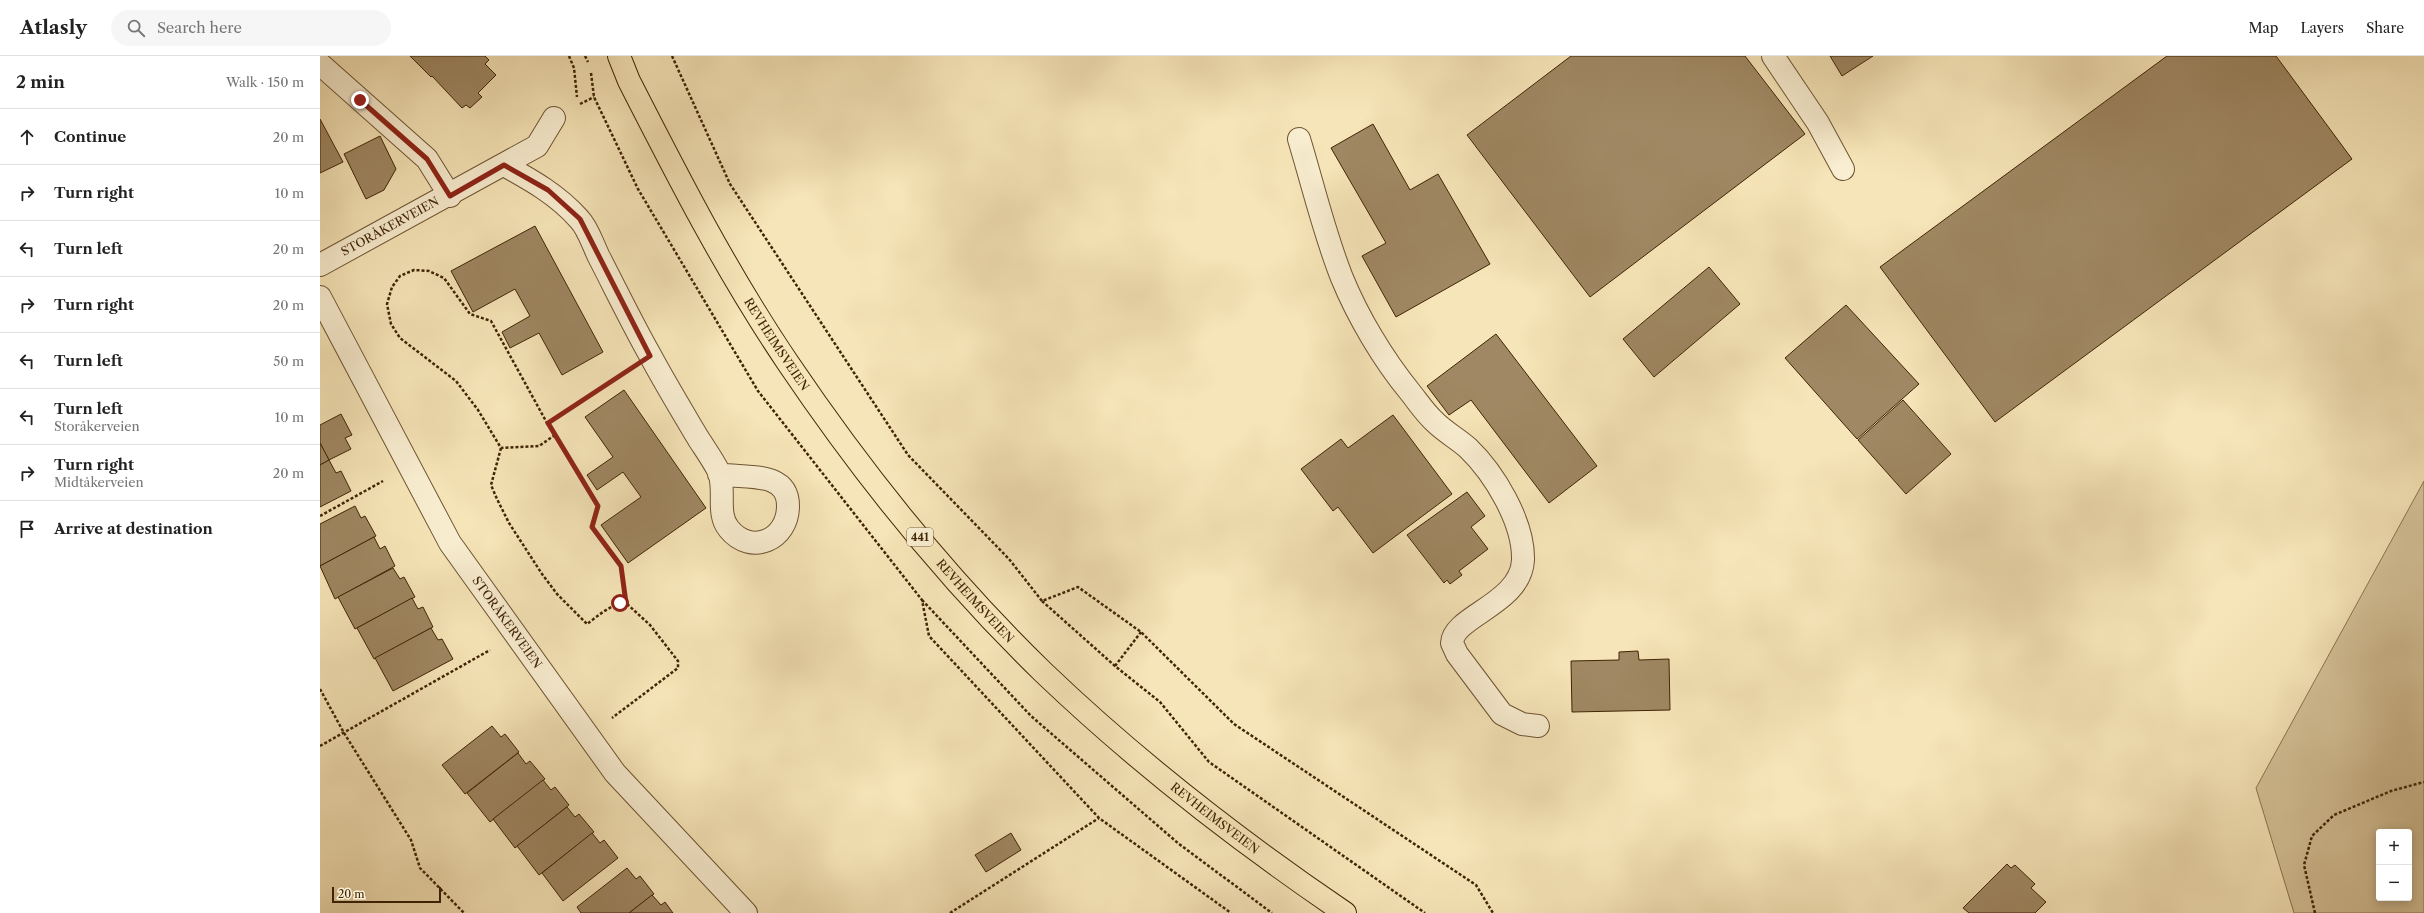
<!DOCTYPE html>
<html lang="en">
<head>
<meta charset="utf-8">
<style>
	body { margin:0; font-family:"Libre Caslon Text",serif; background:#f6f6f6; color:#222 }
	.controls { position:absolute; right:12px; bottom:12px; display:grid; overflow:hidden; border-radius:4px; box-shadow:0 2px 10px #0003 }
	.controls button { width:36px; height:36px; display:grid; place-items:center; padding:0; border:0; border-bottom:1px solid #e0e0e0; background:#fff; color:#222; font:20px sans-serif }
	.scale { position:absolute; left:12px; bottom:10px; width:109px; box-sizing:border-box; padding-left:4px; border:2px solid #402406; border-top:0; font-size:11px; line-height:14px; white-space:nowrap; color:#402406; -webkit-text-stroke:3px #f9eed1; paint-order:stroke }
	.stop { position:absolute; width:12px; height:12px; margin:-9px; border:3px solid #8f2418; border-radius:50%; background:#fff }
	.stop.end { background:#8f2418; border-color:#fff; box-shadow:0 1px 4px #0008 }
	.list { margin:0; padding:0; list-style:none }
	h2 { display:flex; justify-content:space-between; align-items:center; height:52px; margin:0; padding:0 16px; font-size:17px }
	h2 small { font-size:13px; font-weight:400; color:#767676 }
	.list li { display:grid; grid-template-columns:26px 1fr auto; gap:12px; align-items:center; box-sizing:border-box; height:56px; padding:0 16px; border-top:1px solid #e0e0e0 }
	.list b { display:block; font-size:15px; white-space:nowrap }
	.list p { margin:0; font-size:13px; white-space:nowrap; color:#767676 }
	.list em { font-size:13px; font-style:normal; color:#767676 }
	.icon { flex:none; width:22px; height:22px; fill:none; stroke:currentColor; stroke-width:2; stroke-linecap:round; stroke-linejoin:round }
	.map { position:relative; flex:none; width:2104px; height:857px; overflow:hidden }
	header { display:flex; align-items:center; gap:24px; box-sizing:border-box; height:56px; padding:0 20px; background:#fff; border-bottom:1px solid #e0e0e0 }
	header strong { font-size:19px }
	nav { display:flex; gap:22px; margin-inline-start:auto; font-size:14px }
	.search { width:280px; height:36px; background:#f6f6f6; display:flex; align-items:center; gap:10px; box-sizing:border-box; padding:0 14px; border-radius:22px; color:#767676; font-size:15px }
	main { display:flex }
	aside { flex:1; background:#fff }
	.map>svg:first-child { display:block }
	.green { fill:#d7c49a; stroke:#8c7450; fill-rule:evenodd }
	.building { fill:#9f8863; stroke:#402406 }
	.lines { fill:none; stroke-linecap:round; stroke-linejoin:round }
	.minor-casing { stroke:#6e5432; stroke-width:24 }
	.major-casing { stroke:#402406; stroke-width:24 }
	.path { stroke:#402406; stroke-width:2.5; stroke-dasharray:3 2; stroke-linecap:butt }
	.minor { stroke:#f9eed1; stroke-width:22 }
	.major { stroke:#f6e5b8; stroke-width:22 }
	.route { stroke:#8f2418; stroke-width:5 }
	.labels { text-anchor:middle; stroke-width:3; stroke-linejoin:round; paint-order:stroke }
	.shield { fill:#f9eed1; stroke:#786143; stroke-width:1 }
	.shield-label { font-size:11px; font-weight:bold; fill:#402406 }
	.street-label { font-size:12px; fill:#402406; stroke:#f9eed1 }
</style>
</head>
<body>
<header>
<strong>Atlasly</strong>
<div class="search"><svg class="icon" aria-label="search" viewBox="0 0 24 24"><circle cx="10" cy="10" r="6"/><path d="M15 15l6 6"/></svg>Search here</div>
<nav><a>Map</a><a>Layers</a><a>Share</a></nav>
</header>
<main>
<aside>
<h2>2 min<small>Walk · 150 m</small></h2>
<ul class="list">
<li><svg class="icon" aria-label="ahead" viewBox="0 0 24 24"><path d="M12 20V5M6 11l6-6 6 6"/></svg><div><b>Continue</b></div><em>20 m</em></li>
<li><svg class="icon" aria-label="right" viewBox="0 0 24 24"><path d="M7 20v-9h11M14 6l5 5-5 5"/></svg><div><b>Turn right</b></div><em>10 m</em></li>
<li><svg class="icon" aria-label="left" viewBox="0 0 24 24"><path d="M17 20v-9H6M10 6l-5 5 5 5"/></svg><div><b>Turn left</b></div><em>20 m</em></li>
<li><svg class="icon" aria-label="right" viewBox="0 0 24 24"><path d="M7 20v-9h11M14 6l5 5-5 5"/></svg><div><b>Turn right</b></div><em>20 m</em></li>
<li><svg class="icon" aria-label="left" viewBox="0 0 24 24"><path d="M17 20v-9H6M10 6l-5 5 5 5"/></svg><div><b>Turn left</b></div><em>50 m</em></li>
<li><svg class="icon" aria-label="left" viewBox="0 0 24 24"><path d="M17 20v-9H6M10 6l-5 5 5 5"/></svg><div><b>Turn left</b><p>Storåkerveien</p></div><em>10 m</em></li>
<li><svg class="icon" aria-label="right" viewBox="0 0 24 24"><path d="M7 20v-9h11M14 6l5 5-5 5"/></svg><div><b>Turn right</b><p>Midtåkerveien</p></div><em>20 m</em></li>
<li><svg class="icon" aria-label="arrive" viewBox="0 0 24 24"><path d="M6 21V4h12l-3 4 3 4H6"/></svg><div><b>Arrive at destination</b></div></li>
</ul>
</aside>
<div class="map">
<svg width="2104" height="857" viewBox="0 0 2104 857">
	<rect width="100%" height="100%" fill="#f6e5b8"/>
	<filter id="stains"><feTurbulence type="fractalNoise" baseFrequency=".005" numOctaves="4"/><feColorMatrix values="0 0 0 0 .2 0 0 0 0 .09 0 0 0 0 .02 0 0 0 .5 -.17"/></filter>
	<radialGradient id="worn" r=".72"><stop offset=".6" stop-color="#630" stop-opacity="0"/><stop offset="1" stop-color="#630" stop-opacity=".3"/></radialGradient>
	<path class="green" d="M2104 425V857H1974L1936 732ZM2059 776H2089V842H2059Z"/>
	<g class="building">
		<polygon points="90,0 165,0 169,4 165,8 176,19 158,37 162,41 150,52 146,49 142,52 112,20 111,21"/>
		<polygon points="1251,0 1425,0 1485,78 1270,241 1147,79"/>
		<polygon points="1510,0 1553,0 1522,20"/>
		<polygon points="1847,0 1956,0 2032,103 1675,366 1560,211"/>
		<polygon points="0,63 23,106 0,117"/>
		<polygon points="1053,68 1090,134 1118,118 1170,208 1076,261 1042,200 1066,187 1011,92"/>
		<polygon points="60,80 76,113 64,134 46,143 24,98"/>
		<polygon points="215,170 283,296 242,319 219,277 190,292 182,276 210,260 195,233 153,256 131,215"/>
		<polygon points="1389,211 1420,248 1334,321 1303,283"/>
		<polygon points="1526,249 1599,328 1537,383 1465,302"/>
		<polygon points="1176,278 1277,410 1229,447 1151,344 1129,359 1107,330"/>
		<polygon points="304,334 386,452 308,507 281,469 321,441 303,416 277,434 267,419 293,401 265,361"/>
		<polygon points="1583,344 1631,398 1586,438 1538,384"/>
		<polygon points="21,358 32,379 25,382 31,393 9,404 0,387 0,369"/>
		<polygon points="1073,359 1132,438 1053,497 1018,451 1013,455 981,413 1021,383 1028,392"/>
		<polygon points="0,387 9,404 0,409"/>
		<polygon points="9,404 16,417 21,415 31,435 0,451 0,409"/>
		<polygon points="1147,436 1165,460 1151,471 1168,493 1139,515 1142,519 1130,528 1127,524 1124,527 1087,479"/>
		<polygon points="35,450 41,462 45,460 56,480 0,510 0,468"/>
		<polygon points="54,481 60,493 65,490 75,510 15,543 0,510"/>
		<polygon points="73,512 80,523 84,521 95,541 35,573 18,541"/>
		<polygon points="92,542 98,553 103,551 113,571 54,603 37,572"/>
		<polygon points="111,572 118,584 122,583 133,603 73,635 55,602"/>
		<polygon points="1318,595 1319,604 1349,603 1350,654 1252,656 1251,605 1299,604 1299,596"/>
		<polygon points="172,670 181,681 185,678 199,696 145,738 122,709"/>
		<polygon points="198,697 206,708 210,705 225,723 170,766 147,737"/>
		<polygon points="223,724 231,734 235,731 249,749 195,792 173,763"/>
		<polygon points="247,751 255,761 259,758 274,776 219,819 197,790"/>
		<polygon points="272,777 280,787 284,784 298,802 243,845 222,817"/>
		<polygon points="691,777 701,794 666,816 655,799"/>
		<polygon points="1687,808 1691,812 1695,809 1715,828 1711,832 1726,846 1715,857 1649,857 1643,852"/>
		<polygon points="307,812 316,823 320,820 334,838 309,857 261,857 257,851"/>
		<polygon points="332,839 341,849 345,846 353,857 309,857"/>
	</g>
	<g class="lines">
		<defs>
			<g id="minor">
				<polyline points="1453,0 1498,67 1523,113"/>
				<polyline points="0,8 107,103 130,140"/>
				<path d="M979 83C993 129 1004 177 1022 222 1038 261 1063 303 1090 336 1098 346 1105 357 1115 366 1125 376 1138 383 1148 392 1174 417 1204 466 1203 504 1201 548 1133 560 1132 587L1137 598 1182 658 1202 668 1218 670"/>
				<path d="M184 109C211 124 238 139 259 163 268 172 273 189 279 201 296 234 312 267 330 299 345 327 362 355 378 382 385 393 393 404 399 416 406 434 396 458 409 473 431 500 468 484 468 450 468 413 422 423 399 418"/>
				<path id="s1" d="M0 209 217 90 234 62"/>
				<path id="s2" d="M0 241 130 487 295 717 426 857"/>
			</g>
			<g id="major">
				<path id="s3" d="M299 0 309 25C358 121 407 217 468 307 543 418 628 524 724 617 817 706 919 785 1025 857"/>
			</g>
		</defs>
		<use href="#minor" class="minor-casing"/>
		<use href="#major" class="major-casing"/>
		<g class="path">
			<polyline points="249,0 254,12 257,41"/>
			<polyline points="265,0 268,6"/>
			<polyline points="352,0 410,128 588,399 689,503 722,545 758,531 821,576 914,668 1156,829 1173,857"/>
			<polyline points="271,17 274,41 318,133 438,335 602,544 609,580 779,762 911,857"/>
			<polyline points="260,48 274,41"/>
			<polyline points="227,367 278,450 272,471 301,510 306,547"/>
			<polyline points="235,379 219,390 181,392 158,354 136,325 80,282 71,268 67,248 72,231 80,220 94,214 109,215 124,222 150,258 171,265 227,367 305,317"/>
			<path d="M181 392 171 429 177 443 189 467 222 518 237 538 267 568C278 560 292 547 306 547L330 569 358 605V612L292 662"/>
			<polyline points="0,460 63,425"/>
			<polyline points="602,544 711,660 859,788 952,857"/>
			<polyline points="722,545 795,610 840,646 889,706 1105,857"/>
			<polyline points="795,610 821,576"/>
			<polyline points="0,633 24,677 91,784 100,812 144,857"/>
			<polyline points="0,690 170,594"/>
			<polyline points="630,857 779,762"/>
			<polyline points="1995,857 1984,809 1992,780 2014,759 2071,735 2104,726"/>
		</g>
		<use href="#minor" class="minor"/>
		<use href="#major" class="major"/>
	</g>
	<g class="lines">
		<polyline class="route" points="40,44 107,103 130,140 184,109 228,134 260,163 330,300 228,367 278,450 272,471 301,510 306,547 300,547"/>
	</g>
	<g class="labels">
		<rect class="shield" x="587" y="472" width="26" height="18" rx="3"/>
		<g class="shield-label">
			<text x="600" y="485">441</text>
		</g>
		<g class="street-label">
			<text dy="4" stroke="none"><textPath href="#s1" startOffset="80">STORÅKERVEIEN</textPath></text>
			<text dy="4" stroke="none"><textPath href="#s3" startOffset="329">REVHEIMSVEIEN</textPath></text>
			<text dy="4" stroke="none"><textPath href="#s3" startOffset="654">REVHEIMSVEIEN</textPath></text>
			<text dy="4" stroke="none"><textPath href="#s2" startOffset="376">STORÅKERVEIEN</textPath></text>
			<text dy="4" stroke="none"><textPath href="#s3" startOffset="978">REVHEIMSVEIEN</textPath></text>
		</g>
	</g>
	<rect width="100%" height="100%" filter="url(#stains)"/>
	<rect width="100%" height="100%" fill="url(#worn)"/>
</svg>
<div class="controls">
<button>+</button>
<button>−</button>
</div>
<div class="scale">20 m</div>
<div class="stop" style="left:300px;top:547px"></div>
<div class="stop end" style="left:40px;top:44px"></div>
</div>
</main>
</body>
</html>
